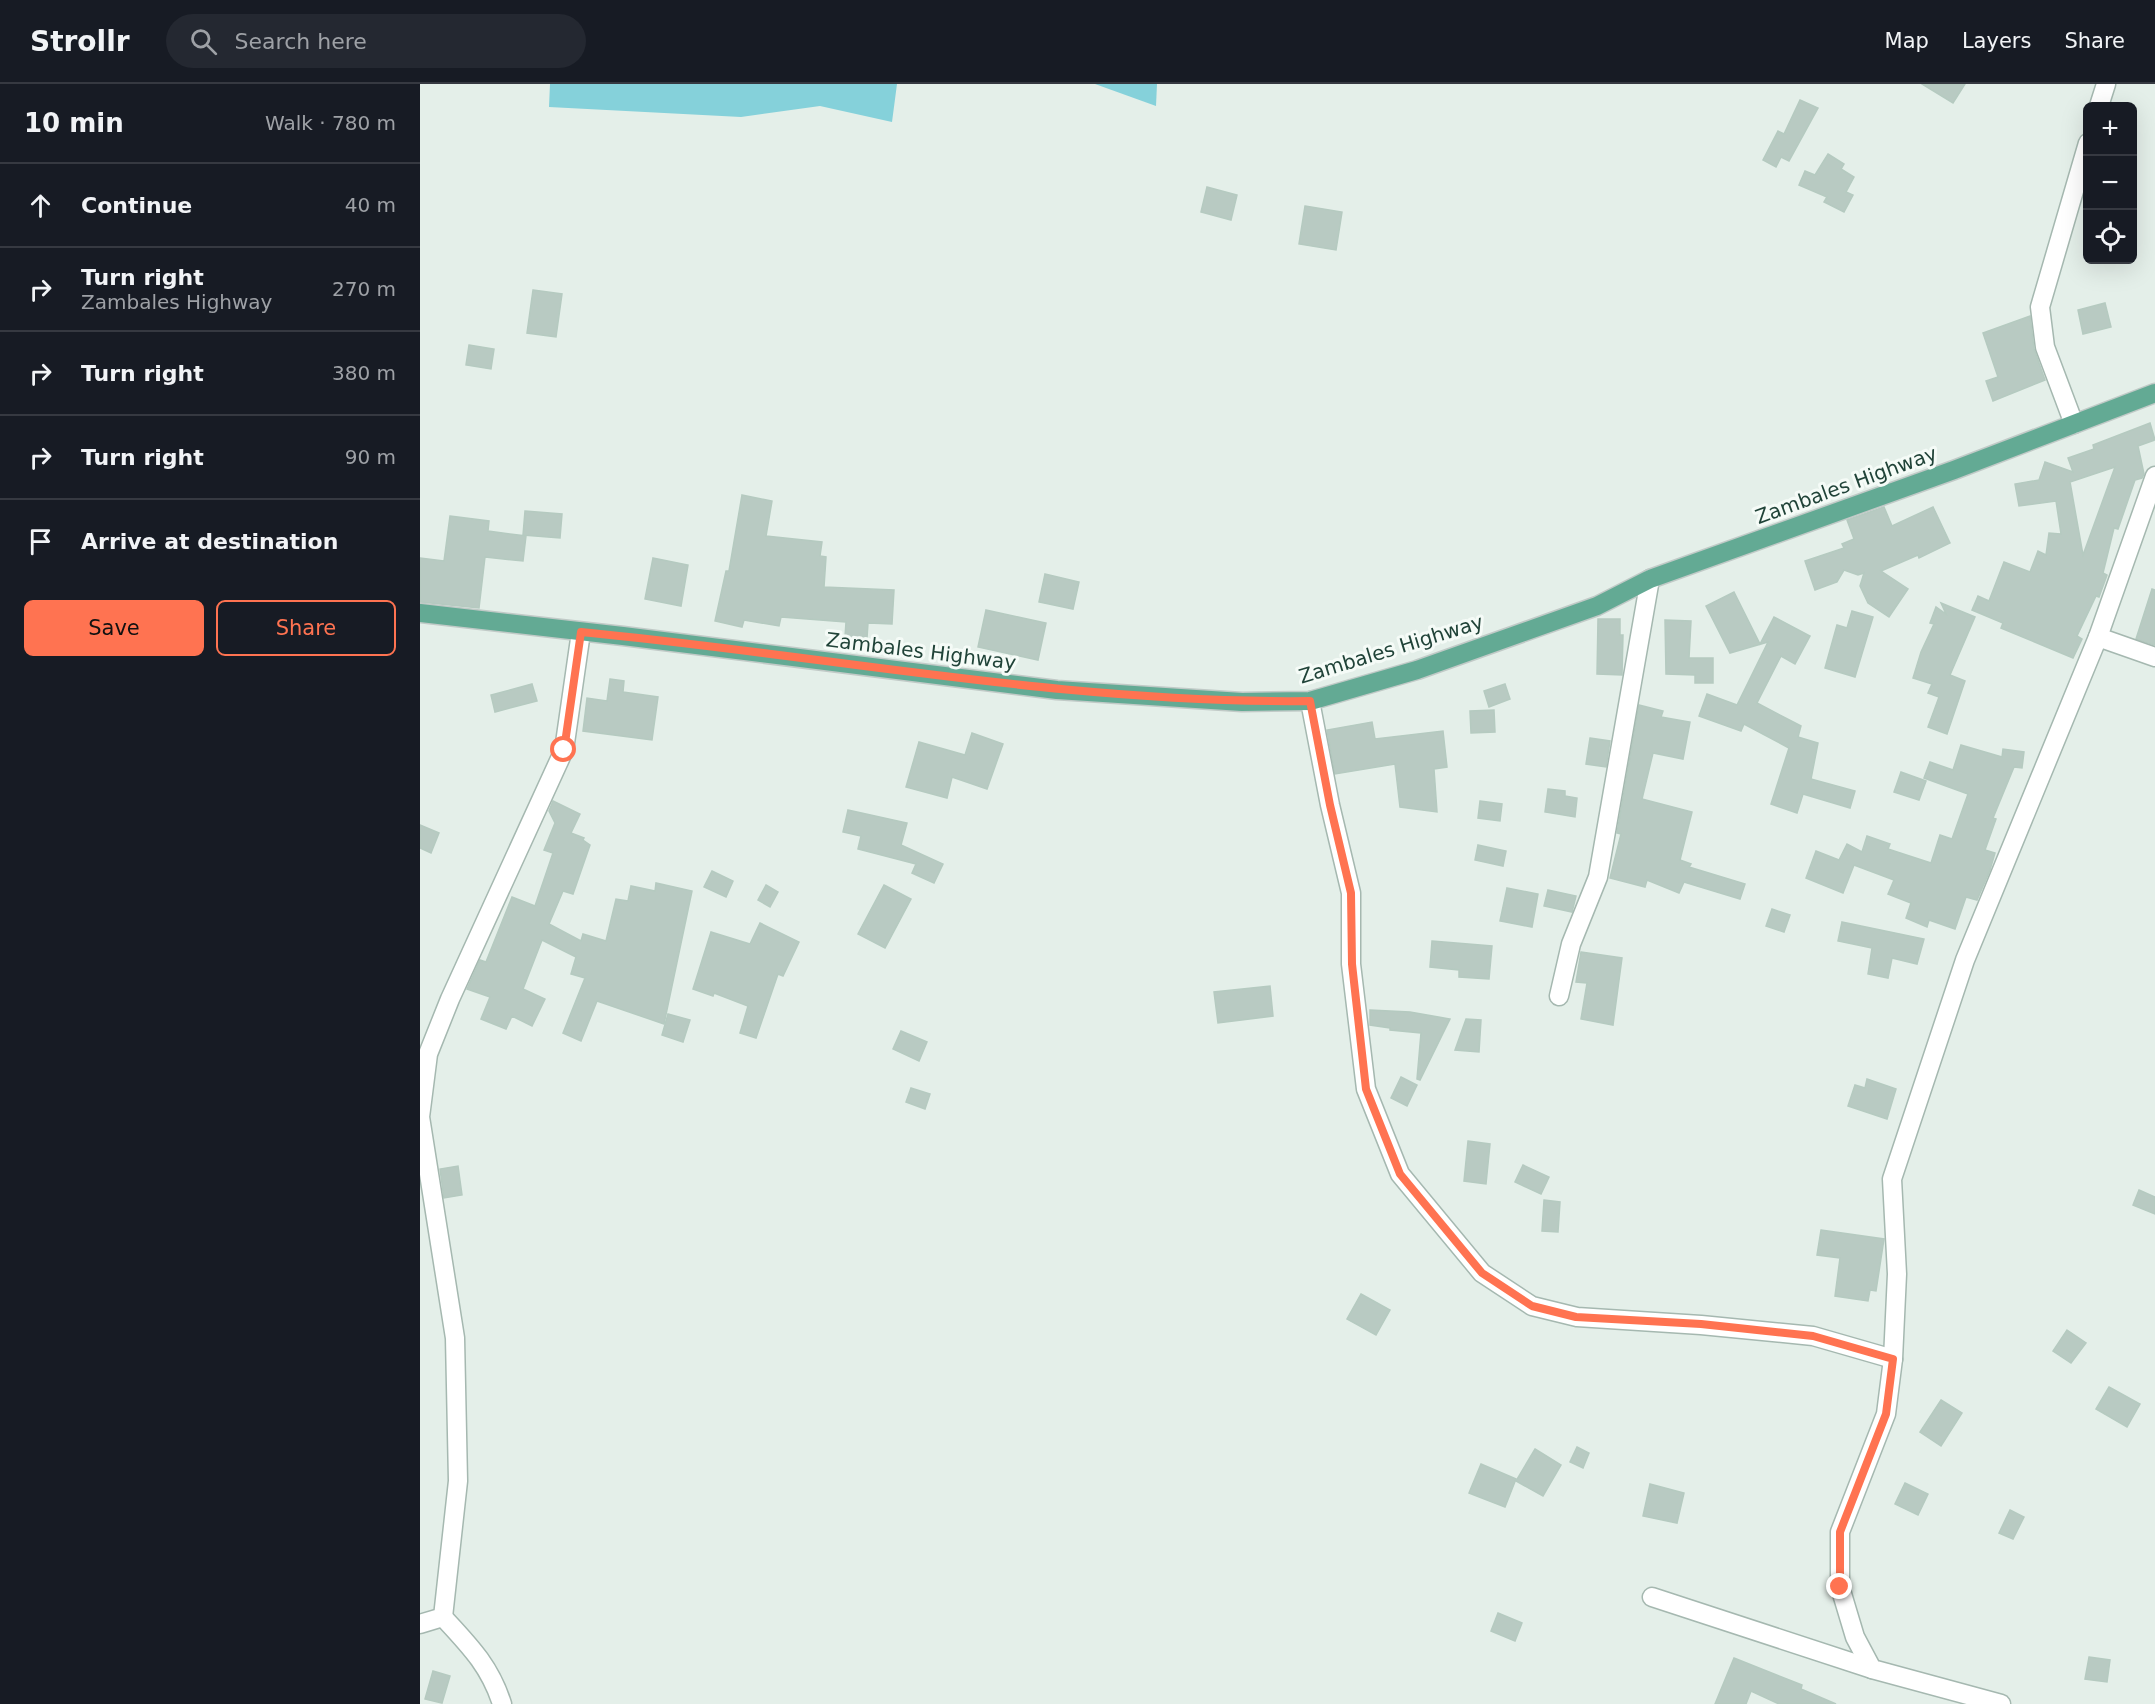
<!DOCTYPE html>
<html lang="en">
<head>
<meta charset="utf-8">
<style>
	body { margin:0; font-family:"DejaVu Sans",sans-serif; background:#242831; color:#f1f3f6 }
	.controls { position:absolute; right:18px; top:18px; display:grid; overflow:hidden; border-radius:9px; box-shadow:0 6px 24px #0002 }
	.controls button { width:54px; height:54px; display:grid; place-items:center; padding:0; border:0; border-bottom:2px solid #363941; background:#171b24; color:#f1f3f6; font:30px sans-serif }
	.stop { position:absolute; width:18px; height:18px; margin:-14px; border:4px solid #ff7351; border-radius:50%; background:#fff }
	.stop.end { background:#ff7351; border-color:#fff; box-shadow:0 2px 6px #0008 }
	.list { margin:0; padding:0; list-style:none }
	h2 { display:flex; justify-content:space-between; align-items:center; height:78px; margin:0; padding:0 24px; font-size:26px }
	h2 small { font-size:20px; font-weight:400; color:#9ea1a6 }
	.list li { display:grid; grid-template-columns:39px 1fr auto; gap:18px; align-items:center; box-sizing:border-box; height:84px; padding:0 24px; border-top:2px solid #363941 }
	.list b { display:block; font-size:22px; white-space:nowrap }
	.list p { margin:0; font-size:20px; white-space:nowrap; color:#9ea1a6 }
	.list em { font-size:20px; font-style:normal; color:#9ea1a6 }
	.actions { display:flex; gap:12px; padding:18px 24px }
	.actions a { flex:1; padding:14px 0; border:2px solid #ff7351; border-radius:9px; text-align:center; font-size:21px; color:#ff7351 }
	.actions .main { background:#ff7351; color:#111 }
	.icon { flex:none; width:33px; height:33px; fill:none; stroke:currentColor; stroke-width:2; stroke-linecap:round; stroke-linejoin:round }
	.map { position:relative; flex:none; width:1735px; height:1620px; overflow:hidden }
	header { display:flex; align-items:center; gap:36px; box-sizing:border-box; height:84px; padding:0 30px; background:#171b24; border-bottom:2px solid #363941 }
	header strong { font-size:28px }
	nav { display:flex; gap:33px; margin-inline-start:auto; font-size:21px }
	.search { width:420px; height:54px; background:#242831; display:flex; align-items:center; gap:15px; box-sizing:border-box; padding:0 21px; border-radius:33px; color:#9ea1a6; font-size:22px }
	main { display:flex }
	aside { flex:1; background:#171b24 }
	.map>svg:first-child { display:block }
	.water { fill:#85d1da }
	.building { fill:#b8cac2; stroke:#b5cac0; stroke-width:1.5; fill-rule:evenodd }
	.lines { fill:none; stroke-linecap:round; stroke-linejoin:round }
	.street-casing { stroke:#a5b8b0; stroke-width:21 }
	.primary-casing { stroke:#c1cac7; stroke-width:21 }
	.street { stroke:#fff; stroke-width:18 }
	.primary { stroke:#63aa94; stroke-width:18 }
	.route { stroke:#ff7351; stroke-width:8 }
	.labels { text-anchor:middle; stroke-width:6; stroke-linejoin:round; paint-order:stroke }
	.street-label { font-size:20px; fill:#204338; stroke:#f5fbf7 }
</style>
</head>
<body>
<header>
<strong>Strollr</strong>
<div class="search"><svg class="icon" aria-label="search" viewBox="0 0 24 24"><circle cx="10" cy="10" r="6"/><path d="M15 15l6 6"/></svg>Search here</div>
<nav><a>Map</a><a>Layers</a><a>Share</a></nav>
</header>
<main>
<aside>
<h2>10 min<small>Walk · 780 m</small></h2>
<ul class="list">
<li><svg class="icon" aria-label="ahead" viewBox="0 0 24 24"><path d="M12 20V5M6 11l6-6 6 6"/></svg><div><b>Continue</b></div><em>40 m</em></li>
<li><svg class="icon" aria-label="right" viewBox="0 0 24 24"><path d="M7 20v-9h11M14 6l5 5-5 5"/></svg><div><b>Turn right</b><p>Zambales Highway</p></div><em>270 m</em></li>
<li><svg class="icon" aria-label="right" viewBox="0 0 24 24"><path d="M7 20v-9h11M14 6l5 5-5 5"/></svg><div><b>Turn right</b></div><em>380 m</em></li>
<li><svg class="icon" aria-label="right" viewBox="0 0 24 24"><path d="M7 20v-9h11M14 6l5 5-5 5"/></svg><div><b>Turn right</b></div><em>90 m</em></li>
<li><svg class="icon" aria-label="arrive" viewBox="0 0 24 24"><path d="M6 21V4h12l-3 4 3 4H6"/></svg><div><b>Arrive at destination</b></div></li>
</ul>
<div class="actions"><a class="main">Save</a><a>Share</a></div>
</aside>
<div class="map">
<svg width="1735" height="1620" viewBox="0 0 1735 1620">
	<rect width="100%" height="100%" fill="#e4efe9"/>
	<g class="water">
		<polygon points="130,0 477,0 472,38 400,22 321,33 129,23"/>
		<polygon points="675,0 737,0 736,22"/>
	</g>
	<g class="building">
		<polygon points="1502,0 1545,0 1533,19"/>
		<polygon points="1380,16 1398,24 1369,77 1361,73 1356,83 1343,76 1358,47 1364,50"/>
		<polygon points="1408,70 1424,80 1421,85 1434,93 1426,108 1433,111 1424,128 1404,118 1407,113 1379,101 1385,87 1395,91"/>
		<polygon points="787,103 817,111 811,136 781,128"/>
		<polygon points="885,122 922,128 916,166 879,160"/>
		<polygon points="113,206 142,210 136,253 107,249"/>
		<polygon points="1685,219 1691,243 1663,250 1658,226"/>
		<polygon points="1610,232 1614,265 1625,296 1573,317 1566,297 1578,293 1563,249"/>
		<polygon points="49,261 74,265 71,285 46,281"/>
		<path d="M1730 339 1735 356 1718 362 1724 390 1722 394 1715 396 1698 445 1694 444 1683 489 1687 491 1679 513 1676 512 1657 552 1662 555 1653 574 1581 544 1583 539 1552 526 1558 512 1569 517 1584 478 1610 488 1618 467 1626 471 1629 449 1641 450 1636 417 1599 422 1595 400 1619 396 1625 378 1653 388 1648 374 1674 365 1673 361ZM1695 383 1663 471 1650 398Z"/>
		<polygon points="322,411 352,417 346,452 402,458 400,472 406,473 404,503 474,506 472,540 448,539 447,554 425,553 426,538 361,533 359,542 324,536 322,543 295,537 306,487 309,487"/>
		<polygon points="1464,423 1472,442 1513,423 1530,459 1499,474 1498,471 1461,487 1488,505 1469,533 1448,519 1440,502 1444,489 1438,491 1424,486 1417,498 1395,506 1385,477 1424,464 1422,460 1434,455 1427,436"/>
		<polygon points="105,427 142,430 140,454 103,451"/>
		<polygon points="30,432 69,437 68,447 106,452 103,477 65,473 59,524 0,518 0,474 24,477"/>
		<polygon points="233,474 268,481 261,522 225,515"/>
		<polygon points="625,490 659,498 653,525 619,518"/>
		<polygon points="1732,505 1735,506 1735,561 1716,555"/>
		<polygon points="1314,508 1340,560 1354,533 1390,552 1375,580 1361,572 1337,619 1381,642 1378,653 1398,659 1391,695 1435,707 1430,724 1383,710 1377,729 1351,720 1369,664 1324,640 1321,647 1279,632 1287,610 1317,621 1348,558 1310,569 1286,522"/>
		<polygon points="1521,519 1555,533 1530,591 1545,597 1527,650 1508,643 1519,613 1508,609 1512,600 1493,594 1501,568 1514,540 1510,539 1516,523 1526,530"/>
		<polygon points="566,526 626,539 618,576 558,563"/>
		<polygon points="1432,527 1453,533 1435,593 1405,584 1417,541 1427,544"/>
		<polygon points="1178,535 1200,535 1200,551 1203,551 1202,591 1177,590"/>
		<polygon points="1245,536 1271,537 1269,574 1293,574 1293,599 1275,599 1275,591 1246,590"/>
		<polygon points="190,595 204,597 203,608 238,613 232,656 163,647 167,614 187,617"/>
		<polygon points="112,600 117,617 75,628 71,611"/>
		<polygon points="1085,600 1090,615 1069,623 1064,607"/>
		<polygon points="1219,621 1243,627 1241,633 1270,638 1263,675 1233,669 1222,715 1272,728 1260,776 1271,780 1269,783 1325,800 1320,815 1264,798 1259,809 1227,796 1225,803 1190,794 1201,750 1197,749"/>
		<polygon points="1074,626 1075,648 1051,649 1050,627"/>
		<polygon points="952,638 955,655 1023,647 1027,683 1014,685 1017,728 980,723 975,680 915,690 907,646"/>
		<polygon points="552,649 583,660 567,705 532,693 527,714 486,703 499,658 545,671"/>
		<polygon points="1170,654 1190,657 1186,683 1166,680"/>
		<polygon points="1541,661 1582,673 1583,665 1604,668 1602,684 1594,683 1573,734 1576,735 1565,766 1575,769 1570,786 1557,816 1546,813 1535,845 1509,836 1507,843 1486,834 1491,819 1468,810 1474,796 1434,781 1423,809 1386,794 1396,767 1419,776 1427,760 1442,768 1447,752 1470,760 1468,765 1511,779 1520,751 1532,755 1548,710 1504,694 1510,678 1533,686"/>
		<polygon points="1481,688 1506,697 1499,716 1474,708"/>
		<polygon points="1128,705 1145,707 1145,712 1157,714 1155,733 1125,728"/>
		<polygon points="133,717 160,730 151,749 164,754 163,756 170,761 153,810 143,807 129,840 161,857 163,850 186,857 196,815 208,817 211,802 235,807 236,799 272,807 244,940 177,917 161,957 143,949 165,894 151,890 156,873 122,856 103,905 125,915 112,942 92,932 86,945 61,935 70,913 47,905 60,876 66,878 92,813 115,822 133,769 124,766 135,739 129,727"/>
		<polygon points="1060,717 1082,720 1080,737 1058,734"/>
		<polygon points="428,726 487,739 481,761 523,780 514,799 492,789 496,780 438,765 441,752 423,748"/>
		<polygon points="0,741 19,749 11,769 0,764"/>
		<polygon points="1058,761 1086,767 1083,782 1055,776"/>
		<polygon points="292,787 313,797 306,813 284,803"/>
		<polygon points="346,801 358,808 350,823 338,816"/>
		<polygon points="464,801 491,815 465,864 438,850"/>
		<polygon points="1087,804 1118,810 1112,843 1080,837"/>
		<polygon points="1128,806 1156,812 1152,828 1124,822"/>
		<polygon points="1352,825 1370,831 1364,848 1346,842"/>
		<polygon points="1422,838 1504,855 1497,880 1472,874 1468,894 1448,890 1452,864 1418,857"/>
		<polygon points="340,839 379,858 363,892 358,890 336,954 320,949 328,922 294,909 293,912 273,905 291,848 330,860"/>
		<polygon points="1012,857 1072,862 1069,895 1039,893 1039,886 1010,883"/>
		<polygon points="1161,868 1202,874 1193,941 1161,935 1167,899 1156,898"/>
		<polygon points="850,902 853,932 798,939 794,908"/>
		<polygon points="950,926 990,928 1030,935 1000,996 997,995 1001,949 970,946 970,944 950,941"/>
		<polygon points="248,930 270,936 263,958 242,951"/>
		<polygon points="1046,935 1061,936 1059,968 1035,966"/>
		<polygon points="481,947 507,958 499,977 473,965"/>
		<polygon points="981,993 997,1001 987,1022 971,1014"/>
		<polygon points="1447,995 1476,1005 1467,1035 1428,1022 1435,1001 1445,1004"/>
		<polygon points="491,1004 510,1010 505,1025 486,1018"/>
		<polygon points="1048,1057 1070,1060 1066,1100 1044,1097"/>
		<polygon points="1103,1081 1129,1093 1121,1110 1095,1098"/>
		<polygon points="38,1082 42,1111 24,1114 20,1085"/>
		<polygon points="1719,1106 1735,1113 1735,1130 1713,1121"/>
		<polygon points="1124,1116 1140,1118 1138,1148 1122,1147"/>
		<polygon points="1401,1146 1464,1155 1456,1207 1450,1206 1448,1217 1415,1212 1420,1174 1397,1171"/>
		<polygon points="941,1210 970,1226 956,1251 927,1235"/>
		<polygon points="1647,1246 1666,1259 1651,1279 1633,1267"/>
		<polygon points="1689,1303 1720,1320 1707,1343 1676,1325"/>
		<polygon points="1521,1316 1542,1329 1521,1362 1500,1348"/>
		<polygon points="1157,1363 1169,1369 1163,1384 1150,1378"/>
		<polygon points="1115,1365 1141,1381 1123,1412 1096,1397"/>
		<polygon points="1061,1380 1096,1395 1085,1423 1049,1409"/>
		<polygon points="1485,1399 1508,1410 1498,1431 1475,1420"/>
		<polygon points="1230,1400 1264,1409 1257,1439 1223,1432"/>
		<polygon points="1590,1426 1604,1433 1593,1455 1579,1449"/>
		<polygon points="1078,1529 1102,1539 1095,1557 1071,1547"/>
		<polygon points="1669,1573 1690,1576 1687,1598 1665,1595"/>
		<polygon points="1314,1574 1382,1601 1381,1605 1416,1620 1359,1620 1331,1607 1326,1620 1295,1620"/>
		<polygon points="13,1587 30,1592 22,1619 5,1615"/>
	</g>
	<g class="lines">
		<defs>
			<g id="street">
				<polyline points="1679,22 1686,0"/>
				<polyline points="1654,340 1625,263 1620,223 1668,59"/>
				<polyline points="1678,553 1735,573"/>
				<polyline points="890,617 910,721 931,809 931,880 946,1005 980,1090 1062,1189 1112,1222 1157,1233 1281,1241 1393,1252 1473,1275"/>
				<polyline points="1139,912 1151,860 1178,793 1230,495"/>
				<polyline points="1232,1513 1452,1585"/>
				<path d="M23 1533C49 1561 70 1582 82 1620"/>
				<polyline points="0,1540 23,1533 38,1397 35,1254 0,1033 8,970 30,915 144,666 161,548"/>
				<polyline points="1581,1620 1452,1585 1435,1553 1420,1503 1420,1448 1466,1330 1473,1275 1477,1190 1472,1095 1545,876 1678,553 1735,392"/>
			</g>
			<polyline id="primary" points="0,529 203,552 637,606 822,618 890,617 997,586 1177,522 1230,495 1534,386 1735,309"/>
		</defs>
		<use href="#street" class="street-casing"/>
		<use href="#primary" class="primary-casing"/>
		<use href="#street" class="street"/>
		<use href="#primary" class="primary"/>
	</g>
	<g class="lines">
		<path class="route" d="M144 666 161 548C404 571 645 620 890 617L910 721 931 809 932 880 946 1005 980 1090 1062 1189 1112 1222 1156 1233 1281 1240 1393 1252 1473 1275 1466 1330 1420 1448V1503"/>
	</g>
	<g class="labels">
		<g class="street-label">
			<text transform="translate(1426 401) rotate(-20)" y="7">Zambales Highway</text>
			<text transform="translate(971 565) rotate(-17)" y="7">Zambales Highway</text>
			<text transform="translate(501 567) rotate(7)" y="7">Zambales Highway</text>
		</g>
	</g>
</svg>
<div class="controls">
<button>+</button>
<button>−</button>
<button><svg class="icon" aria-label="locate" viewBox="0 0 24 24"><circle cx="12" cy="12" r="6"/><path d="M12 2v4M12 18v4M2 12h4M18 12h4"/></svg></button>
</div>
<div class="stop" style="left:144px;top:666px"></div>
<div class="stop end" style="left:1420px;top:1503px"></div>
</div>
</main>
</body>
</html>
